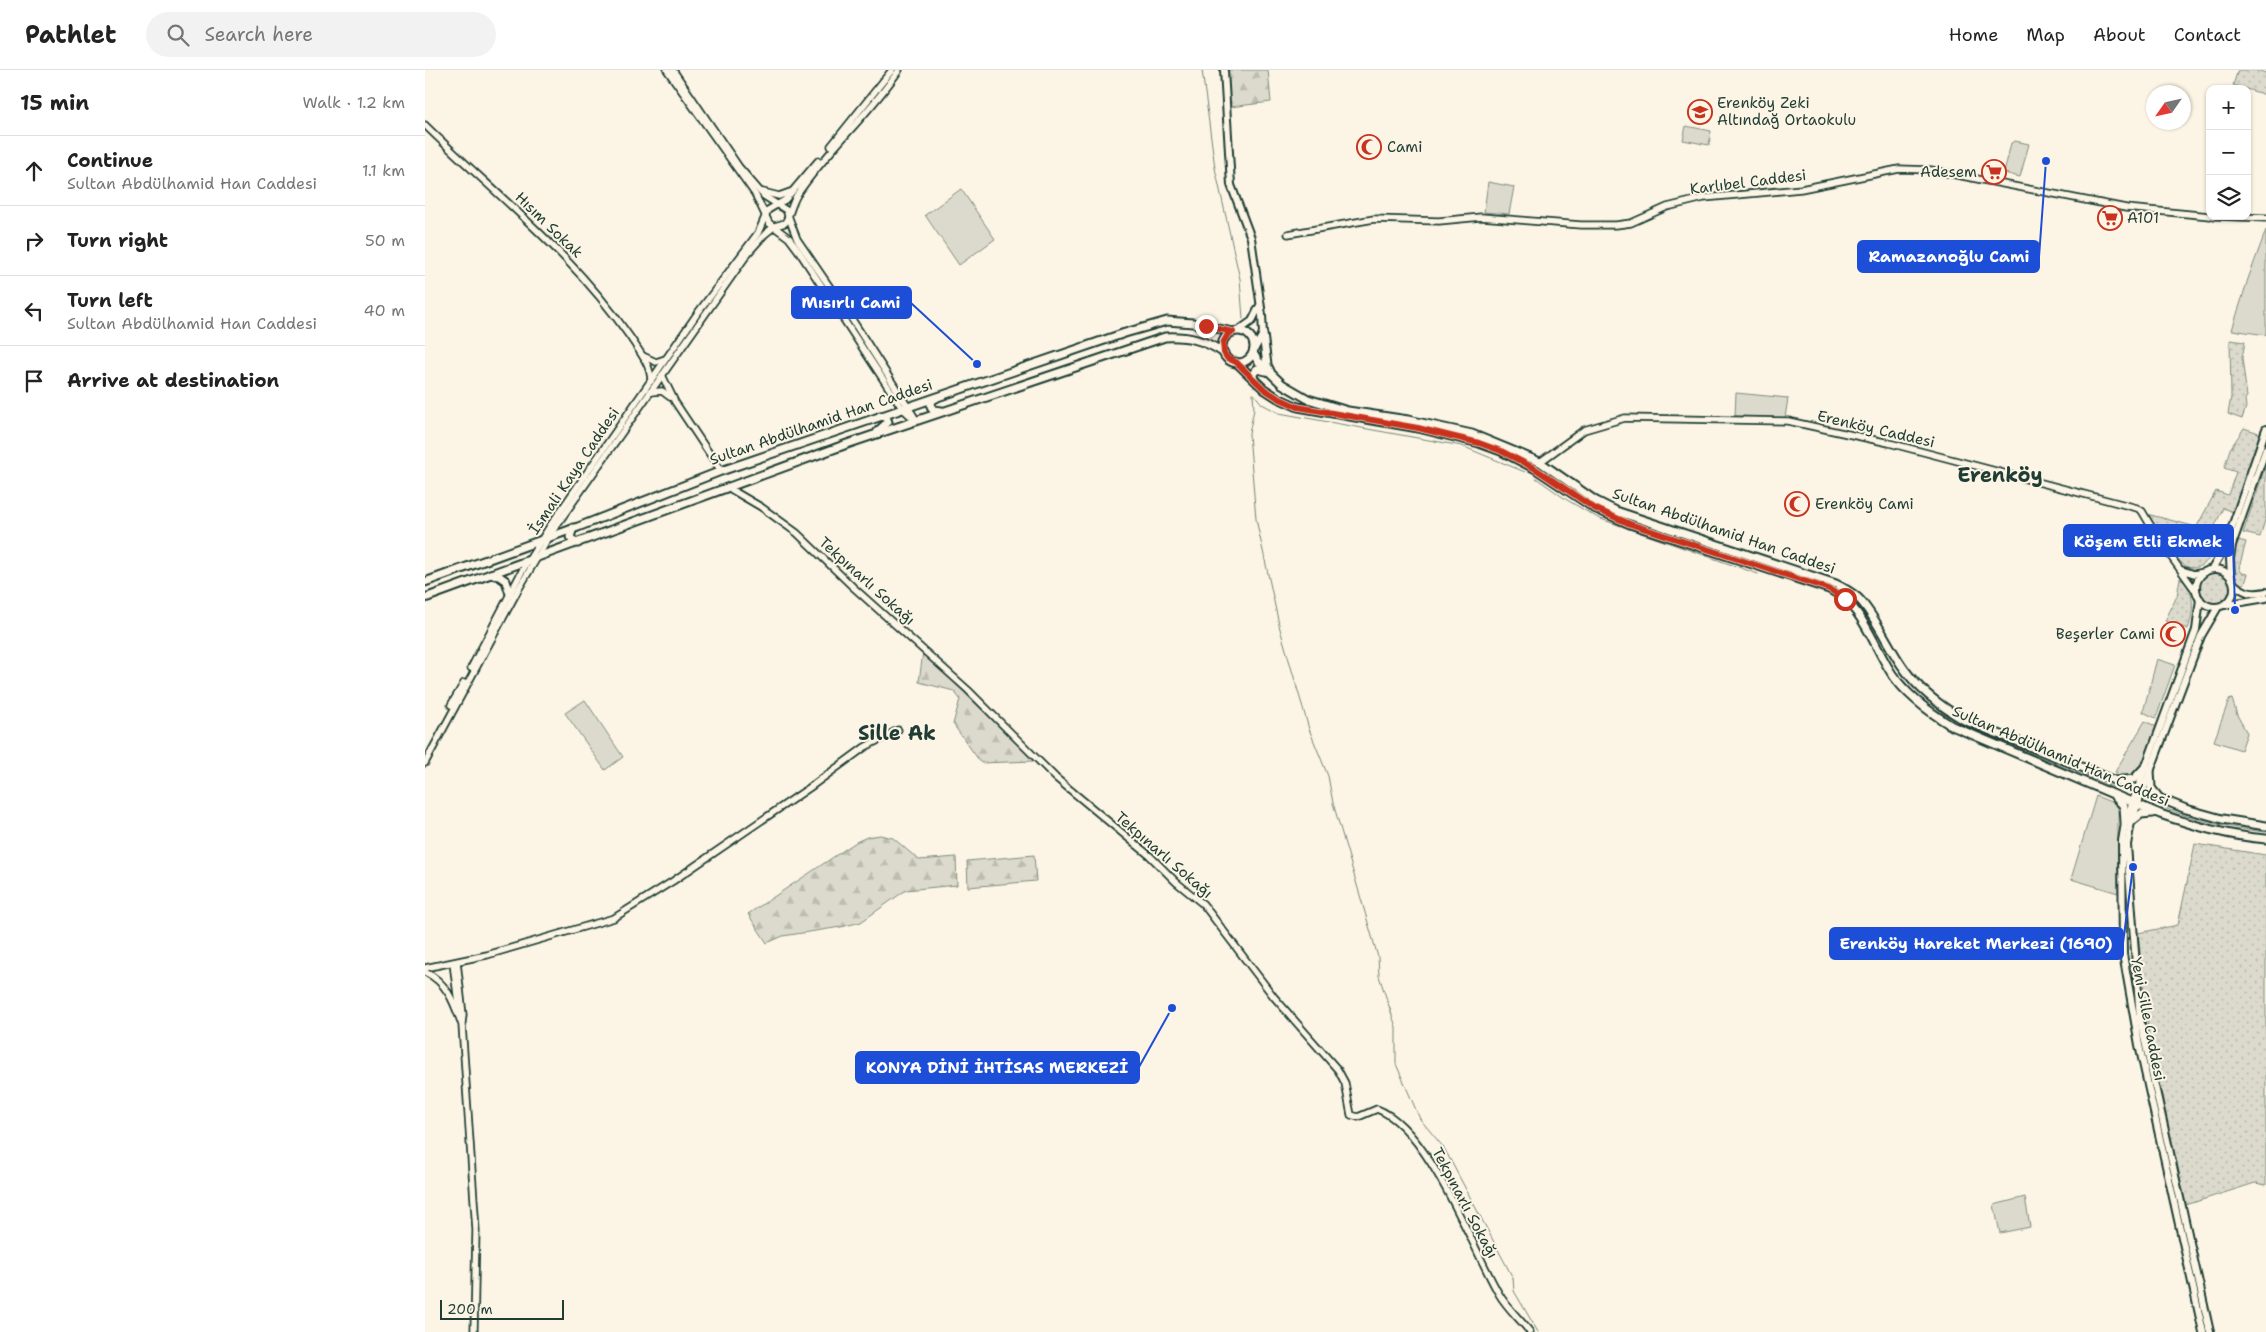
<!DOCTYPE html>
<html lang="en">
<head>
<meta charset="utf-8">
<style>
	body { margin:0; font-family:"Shantell Sans",sans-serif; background:#f2f2f2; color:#222 }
	.controls { position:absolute; right:15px; top:15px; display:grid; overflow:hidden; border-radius:10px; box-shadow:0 1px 4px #0004 }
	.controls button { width:45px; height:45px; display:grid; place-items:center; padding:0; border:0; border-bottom:1px solid #e0e0e0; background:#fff; color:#222; font:25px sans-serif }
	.compass { position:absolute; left:1721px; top:15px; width:45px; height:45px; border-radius:50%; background:#fff; box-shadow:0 1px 4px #0004; rotate:236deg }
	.scale { position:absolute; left:15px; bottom:12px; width:124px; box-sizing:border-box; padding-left:5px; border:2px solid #1f3d34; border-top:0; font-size:14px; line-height:18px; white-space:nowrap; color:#1f3d34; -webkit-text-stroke:4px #fcf5e5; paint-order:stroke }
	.stop { position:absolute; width:15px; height:15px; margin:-11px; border:4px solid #c8321e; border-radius:50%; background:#fff }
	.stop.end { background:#c8321e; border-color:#fff; box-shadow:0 1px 5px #0008 }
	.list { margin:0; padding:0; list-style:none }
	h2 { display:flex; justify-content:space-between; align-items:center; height:65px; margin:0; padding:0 20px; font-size:21px }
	h2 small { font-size:16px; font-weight:400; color:#767676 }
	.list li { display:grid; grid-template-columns:32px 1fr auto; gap:15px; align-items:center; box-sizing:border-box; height:70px; padding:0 20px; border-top:1px solid #e0e0e0 }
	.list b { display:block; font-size:19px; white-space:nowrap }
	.list p { margin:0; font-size:16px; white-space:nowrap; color:#767676 }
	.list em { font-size:16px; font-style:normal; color:#767676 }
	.icon { flex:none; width:28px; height:28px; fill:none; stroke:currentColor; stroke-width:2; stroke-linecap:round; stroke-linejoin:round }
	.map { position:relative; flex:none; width:1841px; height:1262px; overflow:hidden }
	header { display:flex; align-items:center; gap:30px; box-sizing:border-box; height:70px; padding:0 25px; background:#fff; border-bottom:1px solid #e0e0e0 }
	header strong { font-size:24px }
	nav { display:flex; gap:28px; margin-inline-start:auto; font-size:18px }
	.search { width:350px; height:45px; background:#f2f2f2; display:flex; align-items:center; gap:12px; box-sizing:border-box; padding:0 18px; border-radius:28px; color:#767676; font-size:19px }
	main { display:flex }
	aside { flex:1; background:#fff }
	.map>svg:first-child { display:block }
	.grass { fill:url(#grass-dots); stroke:#7e8c80 }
	.forest { fill:url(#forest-firs); stroke:#7e8c80 }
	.park { fill:#dcdacc; stroke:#7e8c80 }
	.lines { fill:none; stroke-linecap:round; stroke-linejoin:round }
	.stream { stroke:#758479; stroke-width:1 }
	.tertiary-casing { stroke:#1f3d34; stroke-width:9 }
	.secondary-casing { stroke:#1f3d34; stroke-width:10 }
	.primary-casing { stroke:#1f3d34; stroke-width:11 }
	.tertiary { stroke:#fcf5e5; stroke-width:5.5 }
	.secondary { stroke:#fcf5e5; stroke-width:6 }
	.primary { stroke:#fcf5e5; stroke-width:7 }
	.route { stroke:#c8321e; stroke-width:6 }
	.labels { text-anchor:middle; stroke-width:4; stroke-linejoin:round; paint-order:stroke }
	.poi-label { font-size:15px; fill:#1f3d34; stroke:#fcf5e5; text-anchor:start }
	.street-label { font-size:15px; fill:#1f3d34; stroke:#fcf5e5 }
	.district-label { font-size:20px; font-weight:bold; fill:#1f3d34; stroke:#fcf5e5 }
	.leader { fill:none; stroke:#1d4ed8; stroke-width:2 }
	.callout-dot { fill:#1d4ed8; stroke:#fcf5e5; stroke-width:2 }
	.callout { fill:#1d4ed8; stroke:#1d4ed8; stroke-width:2 }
	.callout-label { font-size:16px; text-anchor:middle; font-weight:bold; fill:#fff }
</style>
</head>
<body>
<header>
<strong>Pathlet</strong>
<div class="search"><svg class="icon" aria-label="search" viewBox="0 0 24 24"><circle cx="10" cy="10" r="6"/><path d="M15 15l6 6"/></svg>Search here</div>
<nav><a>Home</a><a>Map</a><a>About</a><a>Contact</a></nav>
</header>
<main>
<aside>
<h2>15 min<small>Walk · 1.2 km</small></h2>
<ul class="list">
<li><svg class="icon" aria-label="ahead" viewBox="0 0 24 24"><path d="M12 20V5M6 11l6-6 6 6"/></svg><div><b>Continue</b><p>Sultan Abdülhamid Han Caddesi</p></div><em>1.1 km</em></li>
<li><svg class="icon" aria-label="right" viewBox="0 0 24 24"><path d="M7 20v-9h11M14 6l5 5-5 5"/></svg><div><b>Turn right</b></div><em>50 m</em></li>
<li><svg class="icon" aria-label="left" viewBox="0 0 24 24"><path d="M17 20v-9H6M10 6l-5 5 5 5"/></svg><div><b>Turn left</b><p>Sultan Abdülhamid Han Caddesi</p></div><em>40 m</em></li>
<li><svg class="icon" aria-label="arrive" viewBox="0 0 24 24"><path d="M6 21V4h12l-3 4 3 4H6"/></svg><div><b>Arrive at destination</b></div></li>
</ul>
</aside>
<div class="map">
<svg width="1841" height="1262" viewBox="0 0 1841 1262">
	<defs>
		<pattern id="grass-dots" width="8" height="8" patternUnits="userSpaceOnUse" patternTransform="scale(1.25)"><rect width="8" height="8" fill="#dcdacc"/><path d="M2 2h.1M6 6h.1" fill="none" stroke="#bcbcb0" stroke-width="1.8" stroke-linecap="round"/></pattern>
		<pattern id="forest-firs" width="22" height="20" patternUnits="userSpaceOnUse" patternTransform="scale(1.25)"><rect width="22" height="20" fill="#dcdacc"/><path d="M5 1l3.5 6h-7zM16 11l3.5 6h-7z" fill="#bcbcb0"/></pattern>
	</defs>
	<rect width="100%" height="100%" fill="#fcf5e5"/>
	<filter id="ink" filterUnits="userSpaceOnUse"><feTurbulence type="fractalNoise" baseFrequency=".02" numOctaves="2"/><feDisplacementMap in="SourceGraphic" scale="10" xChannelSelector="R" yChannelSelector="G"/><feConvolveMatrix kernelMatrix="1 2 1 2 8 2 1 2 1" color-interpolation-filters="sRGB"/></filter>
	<g filter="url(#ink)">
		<g class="grass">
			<polygon points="1813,0 1831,0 1841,3 1841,25 1808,15"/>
			<polygon points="1805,270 1820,272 1817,288 1822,327 1820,329 1821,337 1817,349 1803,344 1806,327"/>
			<polygon points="1819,358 1837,364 1808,442 1798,438 1779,480 1770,474 1771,458 1791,421 1803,425 1811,402 1799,398 1805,379"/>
			<polygon points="1841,395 1841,447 1835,467 1818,463"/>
			<path d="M1722 444 1768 456 1766 475 1788 485C1783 490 1775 498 1768 498 1752 499 1730 456 1722 444Z"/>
			<path d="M1813 470 1821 472 1814 498 1817 503 1823 504 1820 513 1817 516C1803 505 1809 485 1813 470Z"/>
			<circle cx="1790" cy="518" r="15"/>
			<path d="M1755 508C1771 521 1769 541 1763 559L1740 551 1752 526Z"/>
			<polygon points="1770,774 1841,785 1841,1115 1830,1113 1761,1135 1724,967 1713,863 1753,855"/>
		</g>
		<g class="forest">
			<polygon points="803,0 843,0 846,32 805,37"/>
			<polygon points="498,582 609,691 556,693 528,654 535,629 529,621 494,612"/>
			<polygon points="455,765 468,768 494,790 531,787 532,815 481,820 436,852 416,857 358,866 342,873 323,844 431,772 442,767"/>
			<polygon points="609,785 611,811 543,817 542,791"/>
		</g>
		<g class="park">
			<polygon points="1261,56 1286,61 1284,75 1258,70"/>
			<polygon points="1590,71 1604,74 1595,107 1579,103 1586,73"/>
			<polygon points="1063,112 1089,117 1084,144 1059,142"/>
			<polygon points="536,119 570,169 534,195 500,145"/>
			<polygon points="1841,160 1841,265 1807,260 1823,209"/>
			<polygon points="1311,323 1363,328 1360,348 1310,346"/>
			<polygon points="1732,589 1750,595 1731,648 1718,642"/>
			<polygon points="1807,629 1812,645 1822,663 1816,680 1789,671 1804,630"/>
			<polygon points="160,630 198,687 180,700 140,643"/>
			<polygon points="1720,651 1732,657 1714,708 1710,710 1690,702"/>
			<polygon points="1671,726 1693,735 1693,823 1646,809"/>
			<polygon points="1600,1127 1605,1157 1575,1163 1569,1135"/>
		</g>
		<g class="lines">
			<g class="stream">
				<polyline points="777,0 790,98 815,209 818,249"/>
				<polyline points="828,324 829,339 824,364 831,449 855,559 884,659 903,706 908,733 953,887 954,906 971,957 971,994 995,1049 1019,1078 1088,1208 1089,1221 1113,1262"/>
				<polyline points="829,324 837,334 854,343 1037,376 1100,402"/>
				<polyline points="1111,408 1142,430 1173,448 1333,504"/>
				<polyline points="1446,558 1470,601 1491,624 1511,640 1552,661 1692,719"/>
				<path d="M1734 736C1769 750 1803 758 1841 762"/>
			</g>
			<defs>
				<g id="tertiary">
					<polyline points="242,0 330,124 344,153 364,168 373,180 477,338 491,351"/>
					<polyline points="248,0 314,97 339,126 361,140 372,169 428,251 490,348"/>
					<path d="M0 55C70 124 149 185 205 267 214 281 226 295 226 311"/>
					<polyline points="406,76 467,0"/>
					<polyline points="338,122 354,126 365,122"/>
					<polyline points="1789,146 1841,148"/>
					<polyline points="863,164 949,149 1014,151 1056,147 1156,155 1191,155 1206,153 1242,137 1279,128 1376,119 1474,99 1506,100 1701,138 1785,146"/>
					<polyline points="218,286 231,292 240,289"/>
					<polyline points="237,305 250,332 296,401"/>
					<polyline points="225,322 237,321 245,327"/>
					<polyline points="1115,392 1159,360 1200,348 1363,351 1464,373 1712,438 1717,441 1734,470 1772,523"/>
					<path d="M307 420 336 437 372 463 428 517 543 620 631 708 725 786 751 812 778 834 849 927 913 1000 920 1013 926 1045 933 1047 952 1039C1004 1058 1046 1176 1074 1224 1082 1238 1095 1249 1105 1262"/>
					<polyline points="1757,500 1769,504 1779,502"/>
					<polyline points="46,598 97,501 125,456 272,244 333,163 343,140 360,130 393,91"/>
					<polyline points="26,635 39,613"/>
					<path d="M0 693 93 520 129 459 324 182 340 164 350 156 360 153C365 145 366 135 372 125 402 80 444 45 474 0"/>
					<polyline points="32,892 38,945 37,953"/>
					<polyline points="28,893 34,941"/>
					<polyline points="0,898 62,885 189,848 248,811 384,718 440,677 473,660"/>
					<path d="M0 902C23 913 29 933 37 955L51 1160 49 1262"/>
				</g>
				<g id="secondary">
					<polyline points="799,0 806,115 826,168 837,245 838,264 829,280"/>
					<polyline points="813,261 827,251 834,237"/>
					<circle cx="1790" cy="518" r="19"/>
					<polyline points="1787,499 1800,477 1841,359"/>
					<polyline points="1806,507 1805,489 1807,475 1841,379"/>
					<path d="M1809 514C1820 523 1827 525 1841 522"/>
					<polyline points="1775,529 1771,560 1700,753 1697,771 1698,884 1714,975 1778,1262"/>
					<polyline points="1799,535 1841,528"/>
					<polyline points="1785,1262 1715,949 1702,775 1706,752 1776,566 1793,537"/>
				</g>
				<g id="primary">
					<circle cx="813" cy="277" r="16"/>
					<polyline points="838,264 842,295 845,301"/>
					<path d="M828 283 833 291 857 314 883 329 923 341 983 350 1047 364 1115 392 1171 431 1191 441 1411 514C1420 519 1429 523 1436 531 1454 552 1464 579 1480 600 1495 621 1517 637 1539 650L1761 739 1797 749 1841 756"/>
					<path d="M811 292 839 319 853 328 873 337 993 358 1054 373 1076 381 1109 398 1169 438 1205 454 1404 519C1437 534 1448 575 1467 604 1482 626 1504 642 1527 656L1735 744C1770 756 1804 766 1841 769"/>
					<polyline points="830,310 827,305 832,299 841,301"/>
					<polyline points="511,328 507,330 506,336 508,340 517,341"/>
					<polyline points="453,361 463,352 461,347 455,346"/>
					<polyline points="148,458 145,467 149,472 153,473"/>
					<polyline points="65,504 74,506 81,511 85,524"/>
					<polyline points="0,512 153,457 296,401 700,263 742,251 768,253 808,262"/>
					<path d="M0 528 422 374 740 267C763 266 780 270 799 283"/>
					<polyline points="1725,700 1726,718 1734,728"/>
					<polyline points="1691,711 1709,709 1720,697"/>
					<polyline points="1690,727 1699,736 1700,753"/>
					<polyline points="1706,752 1716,744 1728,743"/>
				</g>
			</defs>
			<use href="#tertiary" class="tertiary-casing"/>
			<use href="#secondary" class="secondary-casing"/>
			<use href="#primary" class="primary-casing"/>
			<use href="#tertiary" class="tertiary"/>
			<use href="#secondary" class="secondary"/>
			<use href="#primary" class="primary"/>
		</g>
	</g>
	<g class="lines" filter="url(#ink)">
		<polyline class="route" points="781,256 808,262 803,264 798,273 799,283 802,288 811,292 839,319 853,328 873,337 993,358 1054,373 1076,381 1109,398 1169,438 1205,454 1404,519 1420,529"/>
	</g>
	<defs>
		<symbol id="school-ring" viewBox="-11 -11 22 22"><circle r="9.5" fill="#fcf5e5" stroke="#c8321e" stroke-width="1.5"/><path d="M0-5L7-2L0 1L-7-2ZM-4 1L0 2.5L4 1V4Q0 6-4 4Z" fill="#c8321e"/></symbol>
		<symbol id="mosque-ring" viewBox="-11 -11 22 22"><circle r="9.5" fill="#fcf5e5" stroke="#c8321e" stroke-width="1.5"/><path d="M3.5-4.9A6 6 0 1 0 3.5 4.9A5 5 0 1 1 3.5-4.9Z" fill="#c8321e"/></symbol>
		<symbol id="supermarket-ring" viewBox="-11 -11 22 22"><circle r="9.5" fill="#fcf5e5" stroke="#c8321e" stroke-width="1.5"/><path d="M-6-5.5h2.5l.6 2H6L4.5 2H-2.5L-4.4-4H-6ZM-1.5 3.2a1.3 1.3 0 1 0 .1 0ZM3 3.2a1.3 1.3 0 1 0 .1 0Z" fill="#c8321e"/></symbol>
	</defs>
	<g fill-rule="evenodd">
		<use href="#school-ring" x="1261" y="28" width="28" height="28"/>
		<use href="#mosque-ring" x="930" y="63" width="28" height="28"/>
		<use href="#supermarket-ring" x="1555" y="88" width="28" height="28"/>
		<use href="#supermarket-ring" x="1671" y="134" width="28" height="28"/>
		<use href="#mosque-ring" x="1358" y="420" width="28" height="28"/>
		<use href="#mosque-ring" x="1734" y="550" width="28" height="28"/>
	</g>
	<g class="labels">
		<g class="poi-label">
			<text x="1292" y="38">Erenköy Zeki<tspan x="1292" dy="17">Altındağ Ortaokulu</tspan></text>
			<text x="962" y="82">Cami</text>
			<text x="1552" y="107" text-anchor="end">Adesem</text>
			<text x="1702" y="153">A101</text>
			<text x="1390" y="439">Erenköy Cami</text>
			<text x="1730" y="569" text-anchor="end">Beşerler Cami</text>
		</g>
		<g class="street-label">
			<text transform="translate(1323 112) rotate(-7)" y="5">Karlıbel Caddesi</text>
			<text transform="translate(124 155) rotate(44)" y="5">Hısım Sokak</text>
			<text transform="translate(396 352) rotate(-19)" y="5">Sultan Abdülhamid Han Caddesi</text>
			<text transform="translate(1451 359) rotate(13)" y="5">Erenköy Caddesi</text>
			<text transform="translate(149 401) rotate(-56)" y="5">İsmali Kaya Caddesi</text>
			<text transform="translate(1299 461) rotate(19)" y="5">Sultan Abdülhamid Han Caddesi</text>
			<text transform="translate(442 511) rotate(42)" y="5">Tekpınarlı Sokağı</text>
			<text transform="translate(1636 686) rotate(23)" y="5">Sultan Abdülhamid Han Caddesi</text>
			<text transform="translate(739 785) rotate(41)" y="5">Tekpınarlı Sokağı</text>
			<text transform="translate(1723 949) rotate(79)" y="5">Yeni Sille Caddesi</text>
			<text transform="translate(1040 1133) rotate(62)" y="5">Tekpınarlı Sokağı</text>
		</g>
		<g class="district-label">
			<text x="1575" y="412">Erenköy</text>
			<text x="472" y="670">Sille Ak</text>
		</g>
	</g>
	<path class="leader" d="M1621 91L1614 187M552 294L486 233M1810 540L1808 471M1708 797L1698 873M747 938L714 997"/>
	<g class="callout-dot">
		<circle cx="1621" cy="91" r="5"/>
		<circle cx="552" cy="294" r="5"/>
		<circle cx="1810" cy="540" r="5"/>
		<circle cx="1708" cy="797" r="5"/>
		<circle cx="747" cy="938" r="5"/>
	</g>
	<g class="callout">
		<rect x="1433" y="171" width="181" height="31" rx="5"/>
		<rect x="367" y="217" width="119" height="31" rx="5"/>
		<rect x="1639" y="455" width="169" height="31" rx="5"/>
		<rect x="1405" y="858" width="293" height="31" rx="5"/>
		<rect x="431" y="982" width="283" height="31" rx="5"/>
	</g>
	<g class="callout-label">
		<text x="1524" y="192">Ramazanoğlu Cami</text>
		<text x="426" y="238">Mısırlı Cami</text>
		<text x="1723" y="477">Köşem Etli Ekmek</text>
		<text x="1551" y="879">Erenköy Hareket Merkezi (1690)</text>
		<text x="572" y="1003">KONYA DİNİ İHTİSAS MERKEZİ</text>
	</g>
</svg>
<div class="controls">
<button>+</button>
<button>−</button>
<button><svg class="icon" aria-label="layers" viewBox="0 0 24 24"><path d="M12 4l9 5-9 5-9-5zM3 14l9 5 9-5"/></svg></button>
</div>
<svg class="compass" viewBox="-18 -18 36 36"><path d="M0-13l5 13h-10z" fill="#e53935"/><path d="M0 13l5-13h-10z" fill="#767676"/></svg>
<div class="scale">200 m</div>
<div class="stop" style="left:1420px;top:529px"></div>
<div class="stop end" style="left:781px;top:256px"></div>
</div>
</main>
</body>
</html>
